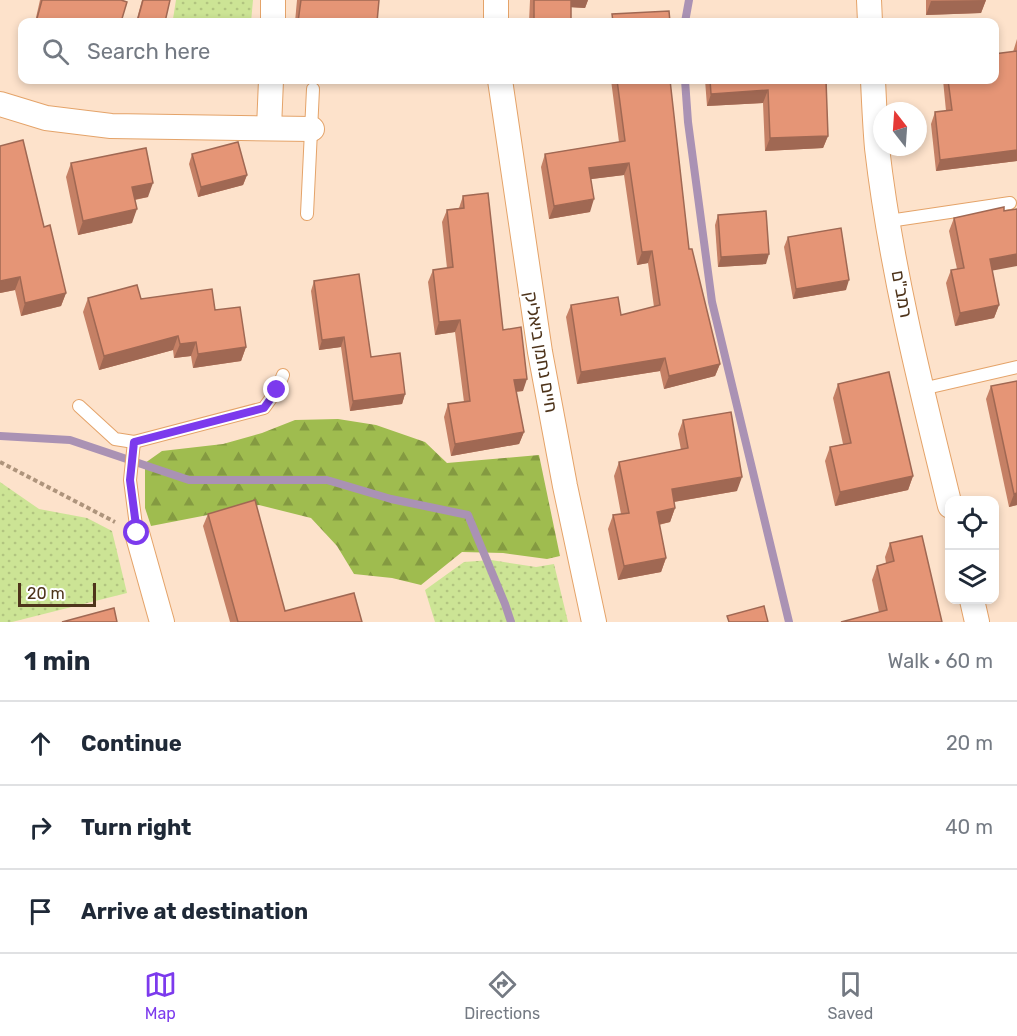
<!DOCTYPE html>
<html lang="en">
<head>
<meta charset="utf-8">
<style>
	body { margin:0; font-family:Rubik,Heebo,sans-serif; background:#f2f2f3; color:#1f2937 }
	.controls { position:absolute; right:18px; bottom:18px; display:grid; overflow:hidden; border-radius:12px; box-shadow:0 3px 9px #0003 }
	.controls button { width:54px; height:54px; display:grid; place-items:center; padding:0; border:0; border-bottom:2px solid #e0e1e3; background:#fff; color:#1f2937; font:30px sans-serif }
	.compass { position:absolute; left:873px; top:102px; width:54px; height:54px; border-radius:50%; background:#fff; box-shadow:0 3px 9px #0003; rotate:343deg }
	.scale { position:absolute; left:18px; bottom:15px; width:78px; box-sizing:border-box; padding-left:6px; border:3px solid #4e341b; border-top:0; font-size:16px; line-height:21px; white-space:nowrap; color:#4e341b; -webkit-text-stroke:4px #fff; paint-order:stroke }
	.stop { position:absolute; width:18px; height:18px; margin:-14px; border:4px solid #7c3aed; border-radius:50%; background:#fff }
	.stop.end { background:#7c3aed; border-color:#fff; box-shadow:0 2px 6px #0008 }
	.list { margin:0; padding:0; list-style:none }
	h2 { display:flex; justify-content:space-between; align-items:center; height:78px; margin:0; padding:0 24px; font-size:26px }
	h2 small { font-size:20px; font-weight:400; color:#747a83 }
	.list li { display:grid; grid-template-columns:39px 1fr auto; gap:18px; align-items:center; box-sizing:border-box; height:84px; padding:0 24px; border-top:2px solid #e0e1e3 }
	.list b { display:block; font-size:22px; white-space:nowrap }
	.list em { font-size:20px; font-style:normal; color:#747a83 }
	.icon { flex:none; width:33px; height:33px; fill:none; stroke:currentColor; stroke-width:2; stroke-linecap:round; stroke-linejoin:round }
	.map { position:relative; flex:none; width:1017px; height:622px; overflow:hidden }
	.search { position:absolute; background:#fff; box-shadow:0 3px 9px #0003; left:18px; right:18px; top:18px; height:66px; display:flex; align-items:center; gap:15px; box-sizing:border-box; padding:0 21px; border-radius:12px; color:#747a83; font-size:22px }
	.sheet { height:330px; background:#fff }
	nav { display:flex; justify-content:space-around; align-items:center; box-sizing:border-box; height:84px; border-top:2px solid #e0e1e3; background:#fff; font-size:16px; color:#747a83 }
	nav a { display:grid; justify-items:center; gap:3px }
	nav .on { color:#7c3aed }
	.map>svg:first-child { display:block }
	.grass { fill:url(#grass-dots) }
	.forest { fill:url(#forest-firs) }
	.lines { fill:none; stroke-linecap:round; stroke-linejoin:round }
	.stream { stroke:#aa92b4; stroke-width:8 }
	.lane-casing { stroke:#e4a369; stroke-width:14 }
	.street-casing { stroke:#e4a369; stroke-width:26 }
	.path { stroke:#ae947c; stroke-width:4; stroke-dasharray:4.5 3; stroke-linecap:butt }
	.lane { stroke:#fff; stroke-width:12 }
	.street { stroke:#fff; stroke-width:24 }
	.wall { fill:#c58065 }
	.shaded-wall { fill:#a06853 }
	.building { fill:#e59576; stroke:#a06853; stroke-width:1.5 }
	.route { stroke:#7c3aed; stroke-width:8 }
	.labels { text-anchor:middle; stroke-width:5; stroke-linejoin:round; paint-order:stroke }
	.street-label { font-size:18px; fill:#4e341b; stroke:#fff }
</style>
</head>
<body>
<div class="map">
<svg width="1017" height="622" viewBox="0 0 1017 622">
	<defs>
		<pattern id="grass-dots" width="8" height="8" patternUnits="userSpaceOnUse" patternTransform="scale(1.5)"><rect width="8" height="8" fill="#cce495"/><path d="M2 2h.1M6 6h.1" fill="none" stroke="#b1c480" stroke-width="1.8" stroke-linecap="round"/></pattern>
		<pattern id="forest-firs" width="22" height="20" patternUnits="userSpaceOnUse" patternTransform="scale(1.5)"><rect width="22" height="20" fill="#9fbc4f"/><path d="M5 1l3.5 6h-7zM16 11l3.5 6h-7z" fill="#849a41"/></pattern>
	</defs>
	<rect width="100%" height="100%" fill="#fde2cb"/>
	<g class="grass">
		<polygon points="176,0 253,0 251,22 203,22 173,19"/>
		<polygon points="0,482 39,509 87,518 112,531 127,593 12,622 0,622"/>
		<polygon points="491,560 536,567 554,564 568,622 435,622 425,590 464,562"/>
	</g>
	<polygon class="forest" points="338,419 376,425 425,442 447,463 539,455 560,556 547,559 503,553 462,552 421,585 392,578 354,574 337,546 311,518 259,505 151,526 145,508 145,463 162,451 223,444 262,433 295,420"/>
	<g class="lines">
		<g class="stream">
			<polyline points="685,22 689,0"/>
			<polyline points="685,80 688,122 712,302 789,622"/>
			<polyline points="0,436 70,440 189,480 327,480 391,499 468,515 505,604 511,622"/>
		</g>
		<defs>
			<g id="lane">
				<polyline points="307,214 313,89"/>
				<polyline points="889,221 1010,203"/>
				<polyline points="922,389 1017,367"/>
				<polyline points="79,406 115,439 134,442 264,408 277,390 283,375"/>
				<polyline points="134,442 130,480 137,533"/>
			</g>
			<g id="street">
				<polyline points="496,0 496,22"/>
				<polyline points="869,0 870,22"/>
				<polyline points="273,22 273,0"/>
				<polyline points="500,80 540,352 565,486 594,622"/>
				<path d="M873 80C874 102 875 125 877 148 891 269 921 388 950 506"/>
				<polyline points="0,104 46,118 111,126 312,129"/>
				<polyline points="269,128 271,80"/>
				<polyline points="137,533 162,622"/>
				<polyline points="972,600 977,622"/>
			</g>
		</defs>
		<use href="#lane" class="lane-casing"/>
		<use href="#street" class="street-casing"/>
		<polyline class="path" points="0,462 115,522"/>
		<use href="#lane" class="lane"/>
		<use href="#street" class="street"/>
	</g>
	<g class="wall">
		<polygon points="40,0 121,0 121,22 35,22"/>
		<polygon points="142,0 170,0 165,22 136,22"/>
		<polygon points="297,0 379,0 377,22 295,22"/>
		<polygon points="530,0 588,0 585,8 571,7 571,22 529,22"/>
		<polygon points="926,0 986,0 981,13 926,15"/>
		<polygon points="1017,39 1017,161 936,171 931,124 935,112 946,111 943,80 994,80 1013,52"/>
		<polygon points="182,80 199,80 198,82"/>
		<polygon points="611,80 670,80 689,249 720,364 715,376 664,389 660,371 577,384 566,317 571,305 621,315 654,307 648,263 637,265 624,175 591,179 590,212 549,219 541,167 545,154 619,142"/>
		<polygon points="705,80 826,80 828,136 823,148 765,151 763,103 707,106"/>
		<polygon points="192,154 247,175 243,185 198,197 189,164"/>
		<polygon points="71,163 148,197 135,200 132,223 78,235 66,177"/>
		<polygon points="463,196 503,330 523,391 516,392 524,432 519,444 451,456 444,417 448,404 464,402 455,332 435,335 428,282 433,270 447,268 442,222 447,210 459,208"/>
		<polygon points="718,215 766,264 718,267 715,225"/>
		<polygon points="954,218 992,271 999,305 994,318 955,326 946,283 951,270 957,269 949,231"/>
		<polygon points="44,227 66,293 61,306 21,316 15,290 0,293"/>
		<polygon points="788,237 846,290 793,299 784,247"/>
		<polygon points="314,281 371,357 405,394 402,404 350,411 341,347 319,350 311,291"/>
		<polygon points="88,298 141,299 215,310 246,347 241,361 193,368 191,356 174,358 173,350 99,370 83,312"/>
		<polygon points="838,384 913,476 908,490 835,506 825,461 830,447 843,444 833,398"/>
		<polygon points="991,386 1017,505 1009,507 986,399"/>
		<polygon points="683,420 737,491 674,502 675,508 670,522 659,525 666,558 661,572 618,580 608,529 613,515 621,514 614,476 619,462 681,450 678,434"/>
		<polygon points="208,514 285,611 362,622 230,622 203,526"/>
		<polygon points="890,543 942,622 879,612 872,580 877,566 886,563 885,557"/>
	</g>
	<g class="shaded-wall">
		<polygon points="569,0 588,0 585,8 567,7"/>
		<polygon points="986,0 981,13 926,15 931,1"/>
		<polygon points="768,90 763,103 707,106 711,94"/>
		<polygon points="828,136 823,148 765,151 770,138"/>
		<polygon points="1017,150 1017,161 936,171 940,160"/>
		<polygon points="629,163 624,175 584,180 589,168"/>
		<polygon points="247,175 243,185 198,197 201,187"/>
		<polygon points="153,183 148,197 127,201 132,187"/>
		<polygon points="594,199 590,212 549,219 554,206"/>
		<polygon points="137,209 132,223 78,235 83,221"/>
		<polygon points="652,251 648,263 637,265 642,252"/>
		<polygon points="769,254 766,264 718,267 721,257"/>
		<polygon points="1017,254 1017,266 985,272 990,259"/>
		<polygon points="20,277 15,290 0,293 0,281"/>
		<polygon points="849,280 846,290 793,299 796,289"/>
		<polygon points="66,293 61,306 21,316 25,303"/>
		<polygon points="999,305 994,318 955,326 960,313"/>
		<polygon points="460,320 455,332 435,335 439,322"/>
		<polygon points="178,336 173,350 99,370 104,356"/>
		<polygon points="344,337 341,347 319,350 322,340"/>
		<polygon points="196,342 191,356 174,358 180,344"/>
		<polygon points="246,347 241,361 193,368 198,354"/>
		<polygon points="665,358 660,371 577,384 581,372"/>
		<polygon points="720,364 715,376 664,389 669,376"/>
		<polygon points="527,379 523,391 510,392 514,380"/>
		<polygon points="405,394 402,404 350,411 353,401"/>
		<polygon points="524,432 519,444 451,456 455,444"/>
		<polygon points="913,476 908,490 835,506 840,492"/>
		<polygon points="742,477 737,491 667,503 672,489"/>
		<polygon points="1017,493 1017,505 1009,507 1014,494"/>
		<polygon points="675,508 670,522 652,526 657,512"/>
		<polygon points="666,558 661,572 618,580 624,566"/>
	</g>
	<g class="building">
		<polygon points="42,0 121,0 127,2 121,22 36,22"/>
		<polygon points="143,0 170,0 165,22 137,22"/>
		<polygon points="301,0 379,0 377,22 298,22"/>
		<rect x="534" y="0" width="37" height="22"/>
		<polygon points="669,11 670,22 613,22 612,14"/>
		<polygon points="1017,51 1017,150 940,160 935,112 952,110 948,80 994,80 994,54"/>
		<polygon points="617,80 670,80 689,249 692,249 720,364 669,376 665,358 581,372 571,305 618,297 621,315 660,305 652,251 642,252 629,163 589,168 594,199 554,206 545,154 625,141"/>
		<polygon points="710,80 826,80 828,136 770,138 768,90 711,94"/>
		<polygon points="23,140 44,227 50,225 66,293 25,303 20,277 0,281 0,146"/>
		<polygon points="238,142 247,175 201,187 192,154"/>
		<polygon points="146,148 153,183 132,187 137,209 83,221 71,163"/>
		<polygon points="488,193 503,330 521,327 527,379 514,380 524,432 455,444 448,404 470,401 460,320 439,322 433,270 453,267 447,210 464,208 463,196"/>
		<polygon points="1004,207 1004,211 1017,209 1017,254 990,259 999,305 960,313 951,270 964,268 954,218"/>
		<polygon points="766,211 769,254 721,257 718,215"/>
		<polygon points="841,228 849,280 796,289 788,237"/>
		<polygon points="359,274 371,357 400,353 405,394 353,401 344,337 322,340 314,281"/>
		<polygon points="137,285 141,299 212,289 215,310 240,307 246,347 198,354 196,342 180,344 178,336 104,356 88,298"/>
		<polygon points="889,372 913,476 840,492 830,447 851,443 838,384"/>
		<polygon points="1017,381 1017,493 1014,494 991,386"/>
		<polygon points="731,412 742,477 672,489 675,508 657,512 666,558 624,566 613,515 629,513 619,462 688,448 683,420"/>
		<polygon points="255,500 285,611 354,593 362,622 238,622 208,514"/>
		<polygon points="922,536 942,622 841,622 887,610 877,566 894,561 890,543"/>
		<polygon points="764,606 768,622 729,622 727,616"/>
		<polygon points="114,608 117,622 62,622"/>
	</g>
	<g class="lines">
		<polyline class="route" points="137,533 130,480 134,442 264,408 277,390"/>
	</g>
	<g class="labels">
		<g class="street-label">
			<text transform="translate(902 294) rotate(79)" y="6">רמב"ם</text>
			<text transform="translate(541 352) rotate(80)" y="6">חיים נחמן ביאליק</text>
		</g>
	</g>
</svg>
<div class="controls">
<button><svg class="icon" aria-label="locate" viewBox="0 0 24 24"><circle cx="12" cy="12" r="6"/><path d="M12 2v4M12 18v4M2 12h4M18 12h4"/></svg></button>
<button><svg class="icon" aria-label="layers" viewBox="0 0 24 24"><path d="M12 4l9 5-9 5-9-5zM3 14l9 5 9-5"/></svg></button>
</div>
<svg class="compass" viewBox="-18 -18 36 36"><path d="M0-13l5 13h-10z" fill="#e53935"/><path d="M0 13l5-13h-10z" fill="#747a83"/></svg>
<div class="scale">20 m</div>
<div class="stop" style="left:137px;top:533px"></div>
<div class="stop end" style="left:277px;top:390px"></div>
<div class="search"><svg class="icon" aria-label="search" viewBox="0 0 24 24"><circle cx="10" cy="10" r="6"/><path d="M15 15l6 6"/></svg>Search here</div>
</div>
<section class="sheet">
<h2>1 min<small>Walk · 60 m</small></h2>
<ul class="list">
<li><svg class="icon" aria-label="ahead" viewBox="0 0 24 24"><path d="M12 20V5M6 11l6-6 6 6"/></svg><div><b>Continue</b></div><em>20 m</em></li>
<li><svg class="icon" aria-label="right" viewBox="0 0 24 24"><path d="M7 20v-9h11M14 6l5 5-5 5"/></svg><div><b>Turn right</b></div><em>40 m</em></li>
<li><svg class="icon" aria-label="arrive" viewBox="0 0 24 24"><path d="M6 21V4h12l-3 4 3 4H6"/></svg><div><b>Arrive at destination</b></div></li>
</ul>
</section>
<nav>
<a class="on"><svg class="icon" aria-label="map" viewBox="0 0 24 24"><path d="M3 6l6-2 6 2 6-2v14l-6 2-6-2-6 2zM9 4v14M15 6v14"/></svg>Map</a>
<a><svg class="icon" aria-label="directions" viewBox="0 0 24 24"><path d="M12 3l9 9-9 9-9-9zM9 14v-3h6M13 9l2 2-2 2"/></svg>Directions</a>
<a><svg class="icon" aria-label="saved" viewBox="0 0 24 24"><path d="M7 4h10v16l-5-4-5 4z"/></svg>Saved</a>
</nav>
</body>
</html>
